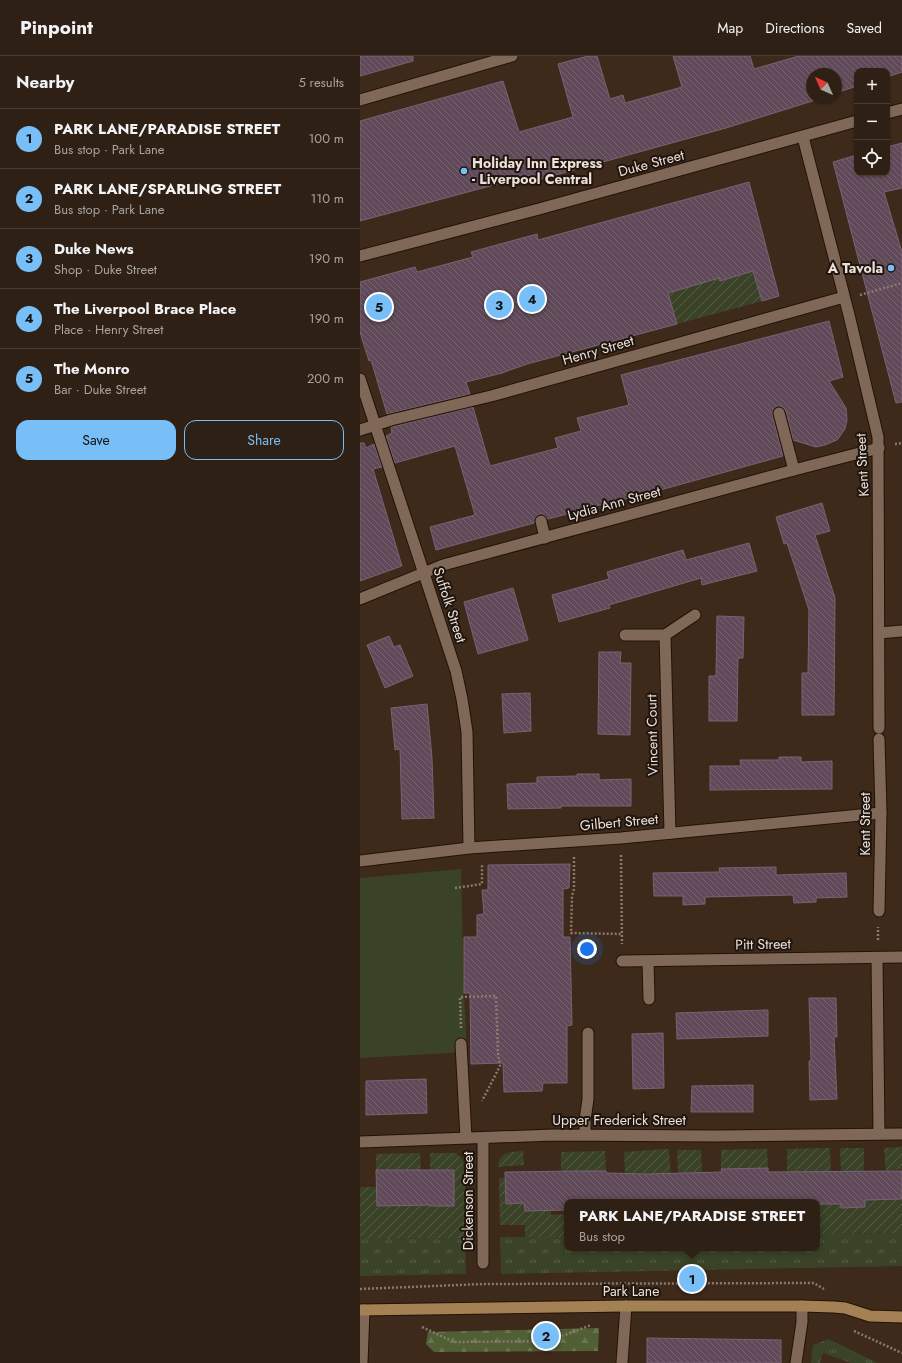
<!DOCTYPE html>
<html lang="en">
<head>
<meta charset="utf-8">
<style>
	body { margin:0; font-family:Jost,sans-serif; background:#36281d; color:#f1f3f6 }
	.controls { position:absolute; right:12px; top:12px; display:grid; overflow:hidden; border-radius:8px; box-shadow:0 1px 3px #0004 }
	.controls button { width:36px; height:36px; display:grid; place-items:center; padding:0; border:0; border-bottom:1px solid #493e34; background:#2e2014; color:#f1f3f6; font:20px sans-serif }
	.compass { position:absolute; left:446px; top:12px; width:36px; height:36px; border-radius:50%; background:#2e2014; box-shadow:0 1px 3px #0004; rotate:315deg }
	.you { position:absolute; left:227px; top:893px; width:14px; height:14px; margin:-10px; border:3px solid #fff; border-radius:50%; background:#1a73e8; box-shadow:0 0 0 6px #1a73e833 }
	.badge { display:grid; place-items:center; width:26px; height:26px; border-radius:50%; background:#78bff8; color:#111; font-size:13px; font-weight:700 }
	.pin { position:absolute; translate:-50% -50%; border:2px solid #fff; box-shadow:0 1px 4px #0006 }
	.popup { position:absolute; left:204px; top:1143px; width:256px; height:52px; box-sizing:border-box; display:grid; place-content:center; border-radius:8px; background:#2e2014; filter:drop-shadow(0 1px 3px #0005); font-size:13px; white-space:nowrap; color:#a7a3a0 }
	.popup b { font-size:15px; color:#f1f3f6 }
	.popup::after { content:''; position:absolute; left:50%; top:100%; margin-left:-8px; border:8px solid transparent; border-top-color:#2e2014 }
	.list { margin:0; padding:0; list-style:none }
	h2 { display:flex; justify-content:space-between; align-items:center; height:52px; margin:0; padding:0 16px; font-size:17px }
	h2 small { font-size:13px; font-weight:400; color:#a7a3a0 }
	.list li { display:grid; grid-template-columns:26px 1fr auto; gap:12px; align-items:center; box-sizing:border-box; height:60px; padding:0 16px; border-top:1px solid #493e34 }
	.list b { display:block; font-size:15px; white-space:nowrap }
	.list p { margin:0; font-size:13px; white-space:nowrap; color:#a7a3a0 }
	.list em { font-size:13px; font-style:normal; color:#a7a3a0 }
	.actions { display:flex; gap:8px; padding:12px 16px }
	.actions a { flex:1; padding:9px 0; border:1px solid #78bff8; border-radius:12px; text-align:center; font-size:14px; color:#78bff8 }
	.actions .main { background:#78bff8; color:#111 }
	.icon { flex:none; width:22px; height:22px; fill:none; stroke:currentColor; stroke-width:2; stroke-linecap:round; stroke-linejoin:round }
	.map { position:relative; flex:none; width:542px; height:1307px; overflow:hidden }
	header { display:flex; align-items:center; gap:24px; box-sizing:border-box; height:56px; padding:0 20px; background:#2e2014; border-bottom:1px solid #493e34 }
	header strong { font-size:19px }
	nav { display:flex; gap:22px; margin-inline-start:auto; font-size:14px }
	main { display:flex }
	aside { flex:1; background:#2e2014 }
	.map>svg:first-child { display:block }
	.grass { fill:url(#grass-tufts) }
	.forest { fill:url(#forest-firs) }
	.garden { fill:url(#garden-furrows) }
	.pitch { fill:#3a4327 }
	.building { fill:url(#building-back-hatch); stroke:#7a6272 }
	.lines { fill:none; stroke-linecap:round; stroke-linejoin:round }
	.service-casing { stroke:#241204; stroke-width:13 }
	.minor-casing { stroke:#241204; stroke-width:13 }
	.tertiary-casing { stroke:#241204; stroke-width:13 }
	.primary-casing { stroke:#241204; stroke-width:13 }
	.path { stroke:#8a796d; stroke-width:2.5; stroke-dasharray:2 2; stroke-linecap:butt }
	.service { stroke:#7f6857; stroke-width:11 }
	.minor { stroke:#7f6857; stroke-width:11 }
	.tertiary { stroke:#7f6857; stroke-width:11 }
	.primary { stroke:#a38154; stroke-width:11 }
	.poi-dot { fill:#78bff8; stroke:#1e150e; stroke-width:1.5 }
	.labels { text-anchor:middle; stroke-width:4; stroke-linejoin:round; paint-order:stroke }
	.poi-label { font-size:14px; font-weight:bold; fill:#eee0d7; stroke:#1e150e; text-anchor:start }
	.street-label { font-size:14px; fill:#eee0d7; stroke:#1e150e }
</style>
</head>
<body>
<header>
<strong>Pinpoint</strong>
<nav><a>Map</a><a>Directions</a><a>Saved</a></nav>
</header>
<main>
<aside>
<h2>Nearby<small>5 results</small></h2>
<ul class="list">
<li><span class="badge">1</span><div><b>PARK LANE/PARADISE STREET</b><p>Bus stop · Park Lane</p></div><em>100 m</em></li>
<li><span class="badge">2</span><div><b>PARK LANE/SPARLING STREET</b><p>Bus stop · Park Lane</p></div><em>110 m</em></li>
<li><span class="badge">3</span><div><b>Duke News</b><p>Shop · Duke Street</p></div><em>190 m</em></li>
<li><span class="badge">4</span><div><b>The Liverpool Brace Place</b><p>Place · Henry Street</p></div><em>190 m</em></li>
<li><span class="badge">5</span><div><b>The Monro</b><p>Bar · Duke Street</p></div><em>200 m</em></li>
</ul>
<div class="actions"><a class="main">Save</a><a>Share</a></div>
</aside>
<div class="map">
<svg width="542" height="1307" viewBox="0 0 542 1307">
	<defs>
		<pattern id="grass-tufts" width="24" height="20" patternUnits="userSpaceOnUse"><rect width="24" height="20" fill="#3a4327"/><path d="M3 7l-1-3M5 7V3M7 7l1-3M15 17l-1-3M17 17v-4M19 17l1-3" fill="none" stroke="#575e46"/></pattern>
		<pattern id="forest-firs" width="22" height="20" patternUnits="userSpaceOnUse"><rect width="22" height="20" fill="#515f35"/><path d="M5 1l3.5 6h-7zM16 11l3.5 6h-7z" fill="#6a7652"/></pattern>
		<pattern id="garden-furrows" width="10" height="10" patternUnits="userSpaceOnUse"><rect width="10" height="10" fill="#3a4327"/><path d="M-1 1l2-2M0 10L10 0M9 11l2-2" fill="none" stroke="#575e46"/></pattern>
		<pattern id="building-back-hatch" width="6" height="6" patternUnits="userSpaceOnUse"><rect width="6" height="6" fill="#604958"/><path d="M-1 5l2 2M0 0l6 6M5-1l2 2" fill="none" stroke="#77636f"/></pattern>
	</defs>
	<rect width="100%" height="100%" fill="#3e2a1b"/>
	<g class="grass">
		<polygon points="542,1177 542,1210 141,1218 140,1181 207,1181 207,1192 457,1192 457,1178"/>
		<polygon points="105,1182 106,1218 0,1220 0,1183"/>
		<polygon points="469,1283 517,1307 491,1307 463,1297 460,1307 451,1307 453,1289"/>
	</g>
	<polygon class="forest" points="239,1272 238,1295 74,1296 66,1288 68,1276"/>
	<g class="garden">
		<polygon points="382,173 402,245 317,268 308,237 358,220 360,225"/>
		<polygon points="542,1091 542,1113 529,1114 530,1143 542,1143 542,1177 457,1178 457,1148 505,1131 526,1118 524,1092"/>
		<polygon points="470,1092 471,1119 451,1116 427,1116 427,1093"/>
		<polygon points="480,1092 504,1092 504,1115 481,1116"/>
		<polygon points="309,1093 311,1120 289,1120 289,1117 265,1117 264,1096"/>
		<polygon points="407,1093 408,1112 361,1113 361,1094"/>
		<polygon points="317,1094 341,1094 342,1116 318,1117"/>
		<path d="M163 1095 164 1109 138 1111C139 1096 151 1096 163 1095Z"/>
		<polygon points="245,1095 246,1115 201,1115 201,1096"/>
		<polygon points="60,1097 61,1117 40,1114 16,1114 16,1098"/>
		<polygon points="70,1097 96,1097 103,1104 105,1131 105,1182 0,1183 0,1131 17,1131 18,1150 41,1149 71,1145 71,1150 94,1150 94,1114 70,1114"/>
		<polygon points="139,1122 145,1122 146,1148 164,1147 165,1155 191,1155 191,1159 207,1158 207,1181 165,1181 165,1169 140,1169"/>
	</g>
	<polygon class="pitch" points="101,813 104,937 107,996 0,1002 0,822"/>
	<g class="building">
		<polygon points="0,0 53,0 53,5 0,20"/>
		<polygon points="228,0 237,0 250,43 263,39 265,47 322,31 313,0 390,0 394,13 439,0 542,0 542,16 527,21 527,15 497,15 497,30 476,37 476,18 452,18 452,42 462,42 366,72 174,125 171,119 0,165 0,65 143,25 159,76 213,61 198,8"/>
		<polygon points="542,87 542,132 524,136 542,196 542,346 536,347 473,106 497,99 497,117 527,117 527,91"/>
		<polygon points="389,126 419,240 402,245 393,215 360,225 359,222 308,237 317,268 167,308 142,317 106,326 110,338 27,358 11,304 9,305 0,276 0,226 55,211 57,216 113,201 111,196 177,178 178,184"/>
		<polygon points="469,265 483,321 469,325 486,352 487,364 485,373 477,384 465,389 456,391 433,384 426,355 421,350 417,350 414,352 412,358 423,400 293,436 211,456 211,457 188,463 183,458 179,458 174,463 174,467 76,494 70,471 115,459 95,390 35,407 26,380 32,377 31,371 113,351 130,410 198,392 195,382 221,375 217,362 269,349 261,319"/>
		<polygon points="0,387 4,387 6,392 14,388 22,411 13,413 42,510 0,525"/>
		<polygon points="462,447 470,475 455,479 475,542 474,659 442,659 442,617 448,617 449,554 427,487 424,488 416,461"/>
		<polygon points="389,487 397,515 342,529 341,522 249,549 250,552 199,566 192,539 249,523 247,516 323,494 326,504"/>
		<polygon points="153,532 168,584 118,598 104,546"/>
		<polygon points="357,560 384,561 383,602 378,602 377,665 349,665 349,620 356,620"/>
		<polygon points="29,580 34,591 40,589 53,620 25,632 7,589"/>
		<polygon points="239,596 261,596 260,607 271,607 270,679 238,678"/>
		<polygon points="170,637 171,675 144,677 142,638"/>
		<polygon points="67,648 72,702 74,762 42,763 40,693 35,694 31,652"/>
		<polygon points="419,701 441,701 441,706 472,705 472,733 350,734 350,710 381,710 380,704 419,704"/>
		<polygon points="217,718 239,718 239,724 271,723 271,750 201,750 201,752 148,753 147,728 177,727 177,721 217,720"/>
		<polygon points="210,808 209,832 203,833 203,881 210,881 212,969 207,970 207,1027 183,1027 182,1035 144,1036 143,1007 111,1008 110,937 104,937 104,881 117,881 117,859 124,858 122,834 128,834 128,809"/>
		<polygon points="416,811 416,819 486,817 487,841 456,842 456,846 434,847 433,839 345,841 345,848 323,849 323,840 294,840 293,817 360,816 359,812"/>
		<polygon points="449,942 476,942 477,981 474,981 477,1043 450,1044 449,1005 451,1005"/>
		<polygon points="408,954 408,980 317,983 316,957"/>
		<polygon points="303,977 304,1032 273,1033 272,978"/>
		<polygon points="66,1023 67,1057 6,1059 6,1025"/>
		<polygon points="393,1029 393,1056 331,1056 332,1030"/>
		<polygon points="408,1112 408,1116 542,1115 542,1143 505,1144 505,1151 481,1152 481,1148 457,1148 457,1146 207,1146 207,1154 165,1155 164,1147 146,1148 145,1116 222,1115 246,1115 246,1117 289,1118 362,1116 361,1113"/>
		<polygon points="16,1114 94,1114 94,1150 71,1150 71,1149 17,1150"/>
		<polygon points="287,1282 421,1284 421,1307 287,1307"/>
	</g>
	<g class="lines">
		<defs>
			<g id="service">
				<polyline points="419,357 434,414"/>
				<polyline points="181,465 185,482"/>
				<polyline points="101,988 106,1082"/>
				<polyline points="225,1078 225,1064 228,1043 228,977"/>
				<polyline points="436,1307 442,1266 442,1250"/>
			</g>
			<g id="minor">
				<polyline points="0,44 152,0"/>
				<polyline points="443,81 489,259 518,381 519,672"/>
				<polyline points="0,323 96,615 102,643 107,676 109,792"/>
				<polyline points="0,374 31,364 131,340 484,241"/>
				<polyline points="0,543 83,509 434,414 519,392"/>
				<polyline points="519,577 542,575"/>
				<polyline points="265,579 305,579 335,559"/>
				<polyline points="305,579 310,777"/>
				<polyline points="0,805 109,792 261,782 521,757"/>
				<polyline points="519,855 521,757 519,683"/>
				<polyline points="517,902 519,1078"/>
				<polyline points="262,905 542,901"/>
				<polyline points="288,905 289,943"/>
				<polyline points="123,1082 123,1207"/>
				<polyline points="0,1086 194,1079 356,1080 542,1078"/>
				<polyline points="2,1307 4,1254"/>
				<polyline points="262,1307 266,1250"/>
			</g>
			<g id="tertiary">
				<polyline points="527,57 542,53"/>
				<polyline points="0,200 179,153 497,65"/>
			</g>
			<polyline id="primary" points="0,1254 266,1250 442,1250 474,1251 485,1252 510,1260 542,1261"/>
		</defs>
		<use href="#service" class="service-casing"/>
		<use href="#minor" class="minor-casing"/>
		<use href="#tertiary" class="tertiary-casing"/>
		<use href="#primary" class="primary-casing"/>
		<g class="path">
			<polyline points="500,239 542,227"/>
			<polyline points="535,388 542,387"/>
			<polyline points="261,799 262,888"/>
			<polyline points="214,801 214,833 212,840 211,877 262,878"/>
			<polyline points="95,832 122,828 122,809"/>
			<polyline points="518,884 518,871"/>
			<polyline points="101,972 100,941 136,940 138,999 140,1010 122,1045"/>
			<polyline points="0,1233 123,1228 454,1227 464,1233"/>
			<polyline points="62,1271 94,1286 189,1285 231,1269"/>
			<polyline points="494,1275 542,1297"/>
		</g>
		<use href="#service" class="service"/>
		<use href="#minor" class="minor"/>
		<use href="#tertiary" class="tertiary"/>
		<use href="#primary" class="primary"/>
	</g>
	<g class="poi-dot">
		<circle cx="104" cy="115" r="4"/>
		<circle cx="531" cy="212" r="4"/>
	</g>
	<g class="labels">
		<g class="poi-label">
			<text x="112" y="112">Holiday Inn Express<tspan x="112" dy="16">- Liverpool Central</tspan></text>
			<text x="523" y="217" text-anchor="end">A Tavola</text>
		</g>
		<g class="street-label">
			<text transform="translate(291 107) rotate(-15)" y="5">Duke Street</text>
			<text transform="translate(238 294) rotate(-16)" y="5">Henry Street</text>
			<text transform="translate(502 409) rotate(-93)" y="5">Kent Street</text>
			<text transform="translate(254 447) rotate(-15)" y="5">Lydia Ann Street</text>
			<text transform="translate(90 549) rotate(72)" y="5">Suffolk Street</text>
			<text transform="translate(292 679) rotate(-91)" y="5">Vincent Court</text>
			<text transform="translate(259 766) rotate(-5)" y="5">Gilbert Street</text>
			<text transform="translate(505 768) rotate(-90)" y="5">Kent Street</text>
			<text transform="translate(403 888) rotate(-1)" y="5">Pitt Street</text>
			<text x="259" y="1069">Upper Frederick Street</text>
			<text transform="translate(108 1145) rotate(-90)" y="5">Dickenson Street</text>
			<text x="271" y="1240">Park Lane</text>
		</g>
	</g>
</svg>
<div class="controls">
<button>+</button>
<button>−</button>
<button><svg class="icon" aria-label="locate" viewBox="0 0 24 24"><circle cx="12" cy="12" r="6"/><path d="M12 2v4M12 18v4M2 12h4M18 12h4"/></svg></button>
</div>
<svg class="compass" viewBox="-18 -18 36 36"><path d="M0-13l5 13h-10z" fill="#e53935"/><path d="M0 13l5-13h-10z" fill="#a7a3a0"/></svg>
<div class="you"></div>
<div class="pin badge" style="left:332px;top:1223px">1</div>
<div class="popup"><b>PARK LANE/PARADISE STREET</b>Bus stop</div>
<div class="pin badge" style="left:186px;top:1280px">2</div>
<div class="pin badge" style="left:139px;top:249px">3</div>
<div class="pin badge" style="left:172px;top:243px">4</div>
<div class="pin badge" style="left:19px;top:251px">5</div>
</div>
</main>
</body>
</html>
